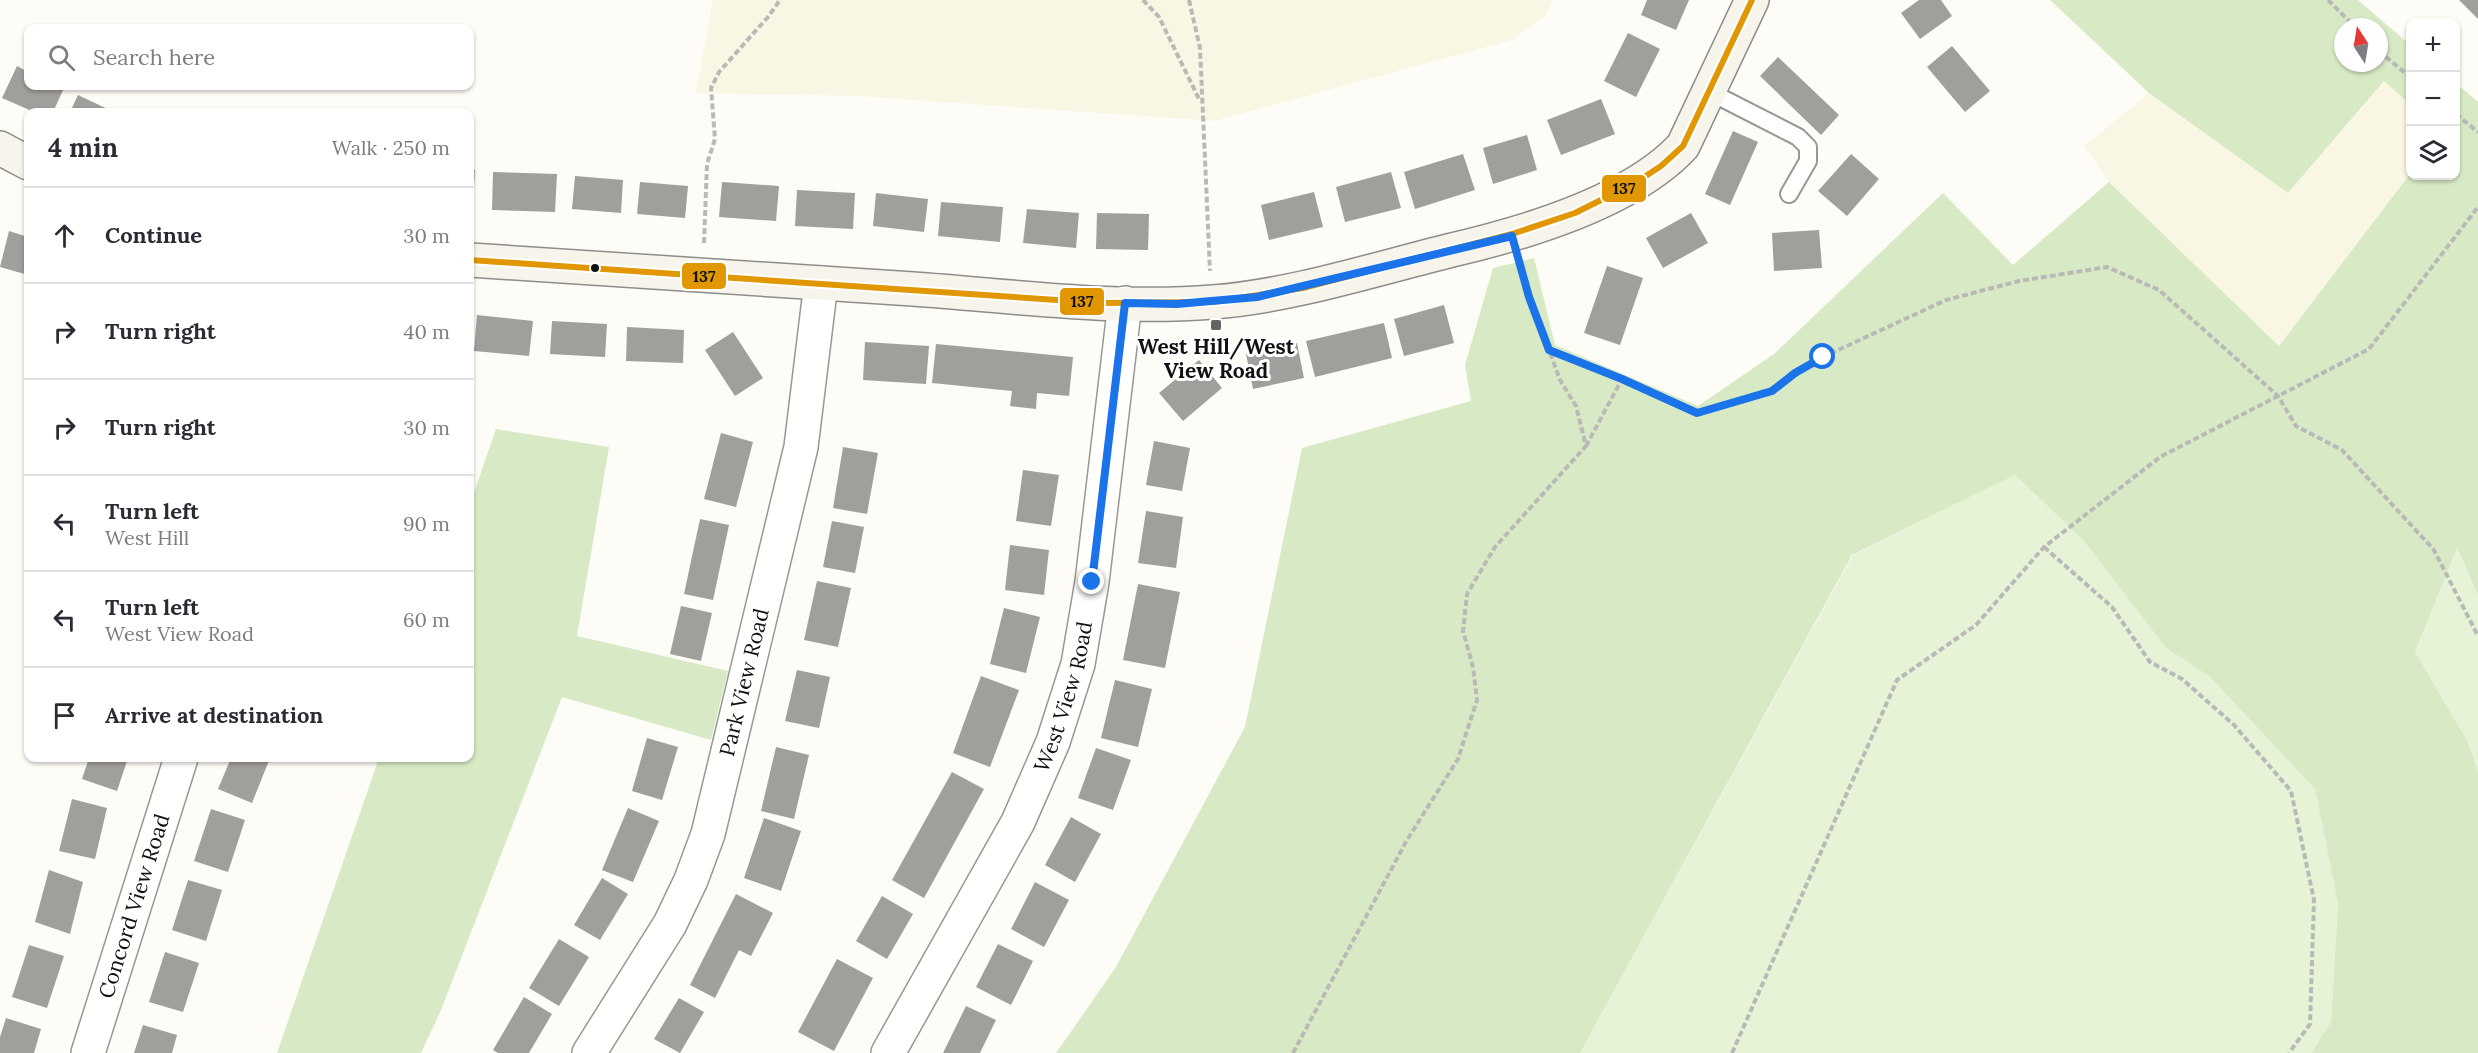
<!DOCTYPE html>
<html lang="en">
<head>
<meta charset="utf-8">
<style>
	body { margin:0; font-family:Lora,serif; background:#f2f2f3; color:#2b2b33 }
	.controls { position:absolute; right:18px; top:18px; display:grid; overflow:hidden; border-radius:12px; box-shadow:0 2px 4px #0004 }
	.controls button { width:54px; height:54px; display:grid; place-items:center; padding:0; border:0; border-bottom:2px solid #e1e1e2; background:#fff; color:#2b2b33; font:30px sans-serif }
	.compass { position:absolute; left:2334px; top:18px; width:54px; height:54px; border-radius:50%; background:#fff; box-shadow:0 2px 4px #0004; rotate:348deg }
	.stop { position:absolute; width:18px; height:18px; margin:-14px; border:4px solid #1a73e8; border-radius:50%; background:#fff }
	.stop.end { background:#1a73e8; border-color:#fff; box-shadow:0 2px 6px #0008 }
	.list { margin:0; padding:0; list-style:none }
	h2 { display:flex; justify-content:space-between; align-items:center; height:78px; margin:0; padding:0 24px; font-size:26px }
	h2 small { font-size:20px; font-weight:400; color:#7c7c81 }
	.list li { display:grid; grid-template-columns:39px 1fr auto; gap:18px; align-items:center; box-sizing:border-box; height:96px; padding:0 24px; border-top:2px solid #e1e1e2 }
	.list b { display:block; font-size:22px; white-space:nowrap }
	.list p { margin:0; font-size:20px; white-space:nowrap; color:#7c7c81 }
	.list em { font-size:20px; font-style:normal; color:#7c7c81 }
	.icon { flex:none; width:33px; height:33px; fill:none; stroke:currentColor; stroke-width:2; stroke-linecap:round; stroke-linejoin:round }
	.map { position:relative; flex:none; width:2478px; height:1053px; overflow:hidden }
	.search { position:absolute; background:#fff; box-shadow:0 2px 4px #0004; left:24px; top:24px; width:450px; height:66px; display:flex; align-items:center; gap:15px; box-sizing:border-box; padding:0 21px; border-radius:12px; color:#7c7c81; font-size:22px }
	.panel { position:absolute; background:#fff; box-shadow:0 2px 4px #0004; left:24px; top:108px; width:450px; height:654px; border-radius:12px }
	.map>svg:first-child { display:block }
	.farmland { fill:#f9f7e4 }
	.green { fill:#e7f3d7 }
	.forest { fill:#d8eac5; fill-rule:evenodd }
	.building { fill:#a19f9c }
	.lines { fill:none; stroke-linecap:round; stroke-linejoin:round }
	.lane-casing { stroke:#979795; stroke-width:20 }
	.street-casing { stroke:#979795; stroke-width:36 }
	.secondary-casing { stroke:#8e8d8b; stroke-width:36 }
	.path { stroke:#b9b9b8; stroke-width:4; stroke-dasharray:6 3; stroke-linecap:butt }
	.lane { stroke:#fffffe; stroke-width:16 }
	.street { stroke:#fffffe; stroke-width:33 }
	.secondary { stroke:#f6f4eb; stroke-width:33 }
	.bus-1-casing { stroke:#fff; stroke-width:10 }
	.bus-1 { stroke:#e09702; stroke-width:6 }
	.route { stroke:#1a73e8; stroke-width:8 }
	.bus-dot { fill:#111; stroke:#fff; stroke-width:2 }
	.poi-dot { fill:#646362; stroke:#fff; stroke-width:2 }
	.labels { text-anchor:middle; stroke-width:6; stroke-linejoin:round; paint-order:stroke }
	.poi-label { font-size:21px; font-weight:bold; fill:#111; stroke:#fff }
	.street-label { font-size:21px; fill:#111; stroke:#fff }
	.line-badge { stroke:#fff; stroke-width:2 }
	.pale-badge-label { font-size:16px; text-anchor:middle; font-weight:bold; fill:#111 }
</style>
</head>
<body>
<div class="map">
<svg width="2478" height="1053" viewBox="0 0 2478 1053">
	<rect width="100%" height="100%" fill="#fdfcf7"/>
	<g class="farmland">
		<polygon points="713,0 1553,0 1545,16 1512,40 1214,121 857,96 696,93"/>
		<polygon points="2385,81 2410,104 2410,174 2279,346 2109,182 2084,146 2149,93 2288,193"/>
	</g>
	<g class="green">
		<polygon points="2015,475 2083,540 2166,648 2209,676 2315,789 2338,904 2331,1023 2311,1053 1580,1053 1853,555"/>
		<polygon points="2457,548 2478,595 2478,771 2468,742 2415,652"/>
	</g>
	<g class="forest">
		<path d="M2050 0H2358L2410 45V104L2384 81 2288 193 2149 93ZM2343 27H2379V63H2343Z"/>
		<polygon points="2456,83 2478,102 2478,595 2457,548 2415,652 2468,742 2478,771 2478,1053 2311,1053 2331,1022 2338,904 2315,789 2209,676 2166,648 2083,540 2015,475 1852,555 1580,1053 1056,1053 1116,967 1245,727 1302,448 1471,401 1465,365 1493,268 1534,258 1555,345 1698,406 1774,354 1943,193 2013,265 2109,182 2279,346 2410,174 2456,176"/>
		<polygon points="496,429 609,447 577,636 728,671 711,740 562,697 441,1010 421,1053 277,1053 379,758 470,758 470,504"/>
	</g>
	<g class="building">
		<polygon points="1647,0 1689,0 1676,30 1641,15"/>
		<polygon points="1919,0 1941,0 1952,16 1920,39 1901,13"/>
		<polygon points="2459,0 2478,0 2478,19"/>
		<polygon points="1628,33 1660,49 1636,97 1604,81"/>
		<polygon points="1952,46 1990,91 1965,112 1927,67"/>
		<polygon points="1778,57 1839,115 1821,135 1760,76"/>
		<polygon points="17,66 28,72 28,86 58,86 64,88 53,112 34,112 2,98"/>
		<polygon points="78,95 114,112 70,112"/>
		<polygon points="1601,99 1615,134 1561,155 1547,120"/>
		<polygon points="1733,131 1758,142 1730,205 1705,194"/>
		<polygon points="1527,135 1537,170 1493,184 1483,148"/>
		<polygon points="1463,154 1475,190 1415,209 1404,172"/>
		<polygon points="1851,154 1879,179 1847,216 1818,191"/>
		<polygon points="470,170 475,170 473,205 470,204"/>
		<polygon points="493,172 557,174 555,212 492,210"/>
		<polygon points="1391,172 1401,208 1345,222 1336,187"/>
		<polygon points="575,176 623,180 621,213 572,209"/>
		<polygon points="640,182 688,186 685,218 637,214"/>
		<polygon points="722,182 779,186 776,221 719,217"/>
		<polygon points="797,190 855,193 853,229 795,226"/>
		<polygon points="1314,192 1323,227 1269,240 1261,205"/>
		<polygon points="876,193 928,199 924,232 873,226"/>
		<polygon points="941,202 1003,207 1000,242 938,236"/>
		<polygon points="1027,209 1079,213 1076,248 1023,243"/>
		<polygon points="1097,213 1149,214 1148,250 1096,249"/>
		<polygon points="1691,213 1708,243 1663,268 1646,238"/>
		<polygon points="1819,230 1822,268 1774,271 1772,233"/>
		<polygon points="9,231 28,237 28,275 0,267"/>
		<polygon points="1607,266 1643,278 1620,345 1584,333"/>
		<polygon points="1444,305 1454,343 1404,356 1394,319"/>
		<polygon points="477,315 533,321 529,356 474,351"/>
		<polygon points="552,321 607,324 605,357 550,354"/>
		<polygon points="1384,323 1392,358 1315,377 1306,341"/>
		<polygon points="627,327 684,330 683,363 626,361"/>
		<polygon points="733,332 763,378 735,396 705,350"/>
		<polygon points="865,342 929,346 926,384 863,380"/>
		<polygon points="1297,343 1304,378 1253,389 1246,354"/>
		<polygon points="936,344 1073,357 1069,396 1037,393 1036,409 1010,406 1012,391 932,383"/>
		<polygon points="1199,360 1222,388 1183,421 1159,393"/>
		<polygon points="721,433 753,442 736,507 704,499"/>
		<polygon points="1154,441 1190,448 1182,491 1146,485"/>
		<polygon points="843,447 878,453 867,514 833,508"/>
		<polygon points="1023,470 1059,475 1051,526 1016,521"/>
		<polygon points="1146,511 1183,517 1176,568 1138,563"/>
		<polygon points="700,519 729,525 713,600 684,594"/>
		<polygon points="832,521 864,527 855,573 823,567"/>
		<polygon points="1010,545 1049,550 1044,595 1005,590"/>
		<polygon points="817,581 851,588 838,647 804,640"/>
		<polygon points="1138,584 1180,592 1165,668 1123,660"/>
		<polygon points="681,606 712,613 701,661 670,654"/>
		<polygon points="1004,608 1040,617 1026,673 990,664"/>
		<polygon points="797,670 830,677 819,728 785,721"/>
		<polygon points="981,676 1019,690 990,767 953,753"/>
		<polygon points="1115,680 1152,689 1138,747 1101,738"/>
		<polygon points="647,738 678,747 662,800 632,791"/>
		<polygon points="776,747 809,755 794,819 761,811"/>
		<polygon points="1096,748 1131,760 1113,810 1078,798"/>
		<polygon points="89,758 128,758 117,791 82,779"/>
		<polygon points="231,758 270,758 252,803 218,789"/>
		<polygon points="952,772 984,789 924,898 892,880"/>
		<polygon points="72,799 107,808 95,859 59,851"/>
		<polygon points="628,808 659,821 633,882 602,870"/>
		<polygon points="211,809 245,820 228,872 194,861"/>
		<polygon points="1071,817 1101,834 1075,882 1045,865"/>
		<polygon points="764,818 801,831 781,891 744,878"/>
		<polygon points="49,870 83,882 70,934 35,922"/>
		<polygon points="602,878 628,894 600,940 574,925"/>
		<polygon points="188,880 222,890 206,941 172,930"/>
		<polygon points="1035,882 1069,900 1044,947 1011,929"/>
		<polygon points="736,894 773,913 751,956 739,950 715,998 690,985"/>
		<polygon points="882,896 913,914 887,959 856,941"/>
		<polygon points="559,939 589,957 559,1006 529,988"/>
		<polygon points="998,944 1033,961 1011,1005 976,987"/>
		<polygon points="29,945 64,956 47,1008 12,997"/>
		<polygon points="165,952 199,963 183,1012 149,1002"/>
		<polygon points="837,959 873,978 834,1051 798,1032"/>
		<polygon points="524,997 552,1014 529,1053 498,1053 493,1050"/>
		<polygon points="679,998 704,1012 680,1053 654,1039"/>
		<polygon points="966,1006 996,1020 980,1053 943,1053"/>
		<polygon points="6,1018 41,1029 34,1053 0,1053 0,1037"/>
		<polygon points="143,1025 177,1035 172,1053 134,1053"/>
	</g>
	<g class="lines">
		<defs>
			<polyline id="lane" points="1708,91 1798,137 1808,147 1808,161 1789,194"/>
			<g id="street">
				<path id="s1" d="M88 1053 181 758"/>
				<path id="s2" d="M589 1053 670 924 691 880 708 834 801 447 821 283"/>
				<path id="s3" d="M888 1053 1018 822 1053 742 1078 664 1092 582 1125 303"/>
			</g>
			<g id="secondary">
				<polyline points="0,148 28,163"/>
				<path d="M470 260C617 270 765 279 913 289 1013 296 1114 310 1213 302 1292 296 1375 269 1452 250 1525 233 1631 202 1683 146L1752 0"/>
			</g>
		</defs>
		<use href="#lane" class="lane-casing"/>
		<use href="#street" class="street-casing"/>
		<use href="#secondary" class="secondary-casing"/>
		<g class="path">
			<polyline points="1143,0 1159,17 1199,99"/>
			<polyline points="1189,0 1200,48 1210,271"/>
			<polyline points="2328,0 2355,27"/>
			<polyline points="2379,51 2410,77"/>
			<polyline points="2456,114 2478,132"/>
			<polyline points="704,243 707,164 715,139 711,88 719,72 768,17 780,0"/>
			<polyline points="1550,350 1622,379"/>
			<polyline points="1586,446 1622,379 1697,413 1771,391 1795,373 1823,357 1946,300 2019,281 2107,267 2159,290 2278,396 2296,426 2342,450 2434,550 2478,636"/>
			<polyline points="2044,547 2112,607 2150,662 2182,679 2234,725 2291,791 2314,900 2310,1024 2289,1053"/>
			<polyline points="1293,1053 1407,840 1458,759 1477,700 1473,667 1463,631 1467,594 1495,547 1586,446 1576,406 1560,380 1529,296 1519,264"/>
			<polyline points="1732,1053 1897,680 1976,625 2044,547 2160,457 2369,349 2478,207"/>
		</g>
		<use href="#lane" class="lane"/>
		<use href="#street" class="street"/>
		<use href="#secondary" class="secondary"/>
		<defs>
			<polyline id="bus-1" points="470,260 1101,303 1213,302 1303,288 1512,234 1575,213 1635,183 1661,166 1683,146 1752,0"/>
		</defs>
		<use href="#bus-1" class="bus-1-casing"/>
		<use href="#bus-1" class="bus-1"/>
	</g>
	<g class="lines">
		<polyline class="route" points="1092,582 1125,303 1177,304 1257,297 1512,236 1529,297 1549,350 1622,379 1697,413 1772,391 1795,373 1823,357"/>
	</g>
	<circle class="bus-dot" cx="595" cy="268" r="5"/>
	<rect class="poi-dot" x="1210" y="319" width="12" height="12" rx="3"/>
	<g class="labels">
		<g class="poi-label">
			<text x="1216" y="354">West Hill/West<tspan x="1216" dy="24">View Road</tspan></text>
		</g>
		<g class="street-label">
			<text dy="7" stroke="none"><textPath href="#s2" startOffset="406">Park View Road</textPath></text>
			<text dy="7" stroke="none"><textPath href="#s3" startOffset="399">West View Road</textPath></text>
			<text dy="7" stroke="none"><textPath href="#s1" startOffset="154">Concord View Road</textPath></text>
		</g>
	</g>
	<g class="line-badge">
		<rect x="1601" y="174" width="46" height="29" rx="6" fill="#e09702"/>
		<rect x="681" y="262" width="46" height="28" rx="6" fill="#e09702"/>
		<rect x="1059" y="287" width="46" height="29" rx="6" fill="#e09702"/>
	</g>
	<g class="pale-badge-label">
		<text x="1624" y="194">137</text>
		<text x="704" y="282">137</text>
		<text x="1082" y="307">137</text>
	</g>
</svg>
<div class="controls">
<button>+</button>
<button>−</button>
<button><svg class="icon" aria-label="layers" viewBox="0 0 24 24"><path d="M12 4l9 5-9 5-9-5zM3 14l9 5 9-5"/></svg></button>
</div>
<svg class="compass" viewBox="-18 -18 36 36"><path d="M0-13l5 13h-10z" fill="#e53935"/><path d="M0 13l5-13h-10z" fill="#7c7c81"/></svg>
<div class="stop" style="left:1823px;top:357px"></div>
<div class="stop end" style="left:1092px;top:582px"></div>
<div class="search"><svg class="icon" aria-label="search" viewBox="0 0 24 24"><circle cx="10" cy="10" r="6"/><path d="M15 15l6 6"/></svg>Search here</div>
<section class="panel">
<h2>4 min<small>Walk · 250 m</small></h2>
<ul class="list">
<li><svg class="icon" aria-label="ahead" viewBox="0 0 24 24"><path d="M12 20V5M6 11l6-6 6 6"/></svg><div><b>Continue</b></div><em>30 m</em></li>
<li><svg class="icon" aria-label="right" viewBox="0 0 24 24"><path d="M7 20v-9h11M14 6l5 5-5 5"/></svg><div><b>Turn right</b></div><em>40 m</em></li>
<li><svg class="icon" aria-label="right" viewBox="0 0 24 24"><path d="M7 20v-9h11M14 6l5 5-5 5"/></svg><div><b>Turn right</b></div><em>30 m</em></li>
<li><svg class="icon" aria-label="left" viewBox="0 0 24 24"><path d="M17 20v-9H6M10 6l-5 5 5 5"/></svg><div><b>Turn left</b><p>West Hill</p></div><em>90 m</em></li>
<li><svg class="icon" aria-label="left" viewBox="0 0 24 24"><path d="M17 20v-9H6M10 6l-5 5 5 5"/></svg><div><b>Turn left</b><p>West View Road</p></div><em>60 m</em></li>
<li><svg class="icon" aria-label="arrive" viewBox="0 0 24 24"><path d="M6 21V4h12l-3 4 3 4H6"/></svg><div><b>Arrive at destination</b></div></li>
</ul>
</section>
</div>
</body>
</html>
